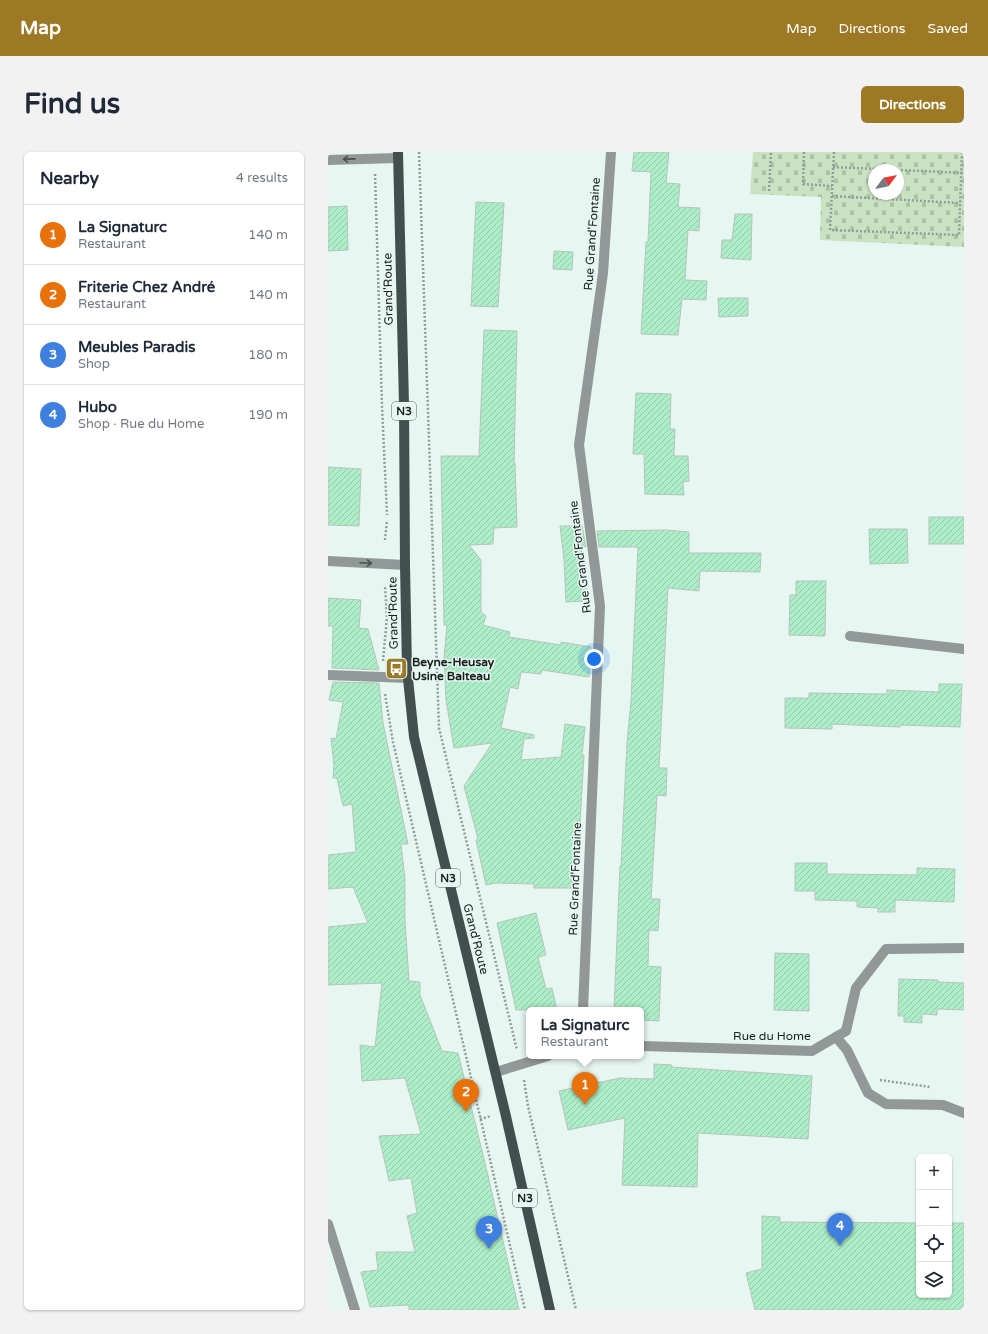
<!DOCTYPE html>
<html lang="en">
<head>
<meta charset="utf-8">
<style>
	body { margin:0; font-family:"Varela Round",sans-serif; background:#f2f2f3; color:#1f2937 }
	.controls { position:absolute; right:12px; bottom:12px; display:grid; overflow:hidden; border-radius:6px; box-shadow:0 1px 3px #0004 }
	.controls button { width:36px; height:36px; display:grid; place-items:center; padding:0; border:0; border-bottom:1px solid #e0e1e3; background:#fff; color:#1f2937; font:20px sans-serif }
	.compass { position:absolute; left:540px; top:12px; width:36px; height:36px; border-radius:50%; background:#fff; box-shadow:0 1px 3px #0004; rotate:58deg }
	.you { position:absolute; left:266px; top:507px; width:14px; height:14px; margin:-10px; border:3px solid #fff; border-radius:50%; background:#1a73e8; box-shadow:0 0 0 6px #1a73e833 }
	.badge { display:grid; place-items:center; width:26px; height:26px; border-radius:50%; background:#9d7925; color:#fff; font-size:13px; font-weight:700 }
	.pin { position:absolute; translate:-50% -33px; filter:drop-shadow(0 1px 2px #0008) }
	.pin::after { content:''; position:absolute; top:21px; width:14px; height:12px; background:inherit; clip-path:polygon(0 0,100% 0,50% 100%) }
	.popup { position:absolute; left:198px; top:855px; width:118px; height:52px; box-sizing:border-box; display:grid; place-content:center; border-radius:6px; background:#fff; filter:drop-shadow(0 1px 3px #0005); font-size:13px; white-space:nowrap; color:#747a83 }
	.popup b { font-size:15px; color:#1f2937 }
	.popup::after { content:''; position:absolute; left:50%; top:100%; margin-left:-8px; border:8px solid transparent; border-top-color:#fff }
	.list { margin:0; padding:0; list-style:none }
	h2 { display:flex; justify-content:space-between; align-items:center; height:52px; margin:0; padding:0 16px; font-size:17px }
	h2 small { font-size:13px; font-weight:400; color:#747a83 }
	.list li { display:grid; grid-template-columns:26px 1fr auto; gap:12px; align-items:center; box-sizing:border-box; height:60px; padding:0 16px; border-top:1px solid #e0e1e3 }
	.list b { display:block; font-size:15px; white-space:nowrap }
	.list p { margin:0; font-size:13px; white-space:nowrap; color:#747a83 }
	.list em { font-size:13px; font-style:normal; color:#747a83 }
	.icon { flex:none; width:22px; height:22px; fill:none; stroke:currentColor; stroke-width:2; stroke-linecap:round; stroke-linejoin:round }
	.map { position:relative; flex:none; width:636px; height:1158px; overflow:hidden; border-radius:6px }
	header { display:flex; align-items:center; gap:24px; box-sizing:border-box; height:56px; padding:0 20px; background:#9d7925; color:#fff }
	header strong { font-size:19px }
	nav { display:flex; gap:22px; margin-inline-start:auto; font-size:14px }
	.intro { display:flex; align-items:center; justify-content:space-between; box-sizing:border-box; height:96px; padding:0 24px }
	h1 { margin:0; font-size:28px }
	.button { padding:10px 18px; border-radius:6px; background:#9d7925; color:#fff; font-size:14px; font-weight:700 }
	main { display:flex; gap:24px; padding:0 24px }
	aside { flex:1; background:#fff; border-radius:6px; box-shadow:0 1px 3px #0004 }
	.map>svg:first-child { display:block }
	.cemetery { fill:url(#cemetery-stones); fill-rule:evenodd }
	.building { fill:url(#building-hatch); stroke:#b7c4bc }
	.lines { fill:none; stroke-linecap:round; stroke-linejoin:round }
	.path { stroke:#919d99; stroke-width:2.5; stroke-dasharray:2 2; stroke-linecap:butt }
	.service { stroke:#919897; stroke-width:10 }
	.minor { stroke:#919897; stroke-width:10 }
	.primary { stroke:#434f4f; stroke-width:10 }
	.oneway { stroke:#4a504e }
	.labels { text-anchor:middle; stroke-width:3; stroke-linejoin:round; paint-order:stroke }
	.shield { fill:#e6f6f1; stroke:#57605d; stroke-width:1 }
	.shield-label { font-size:11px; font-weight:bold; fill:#1a201e }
	.street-label { font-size:12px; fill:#1a201e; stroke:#e6f6f1 }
	.poi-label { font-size:12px; font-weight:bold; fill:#1a201e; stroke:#e6f6f1; text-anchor:start }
</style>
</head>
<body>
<header>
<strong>Map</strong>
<nav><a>Map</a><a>Directions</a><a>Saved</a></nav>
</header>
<div class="intro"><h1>Find us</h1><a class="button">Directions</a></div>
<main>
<aside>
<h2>Nearby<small>4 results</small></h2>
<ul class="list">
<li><span class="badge" style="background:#e8710a">1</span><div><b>La Signaturc</b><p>Restaurant</p></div><em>140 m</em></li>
<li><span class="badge" style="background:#e8710a">2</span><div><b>Friterie Chez André</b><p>Restaurant</p></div><em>140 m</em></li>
<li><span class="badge" style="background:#3f7fe0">3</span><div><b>Meubles Paradis</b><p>Shop</p></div><em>180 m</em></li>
<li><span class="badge" style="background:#3f7fe0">4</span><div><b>Hubo</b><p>Shop · Rue du Home</p></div><em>190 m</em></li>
</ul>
</aside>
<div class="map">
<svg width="636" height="1158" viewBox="0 0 636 1158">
	<defs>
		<pattern id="cemetery-stones" width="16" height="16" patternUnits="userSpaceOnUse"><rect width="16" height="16" fill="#c9e3c2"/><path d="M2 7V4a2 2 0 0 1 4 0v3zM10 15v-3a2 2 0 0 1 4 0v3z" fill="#acc2a6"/></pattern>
		<pattern id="building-hatch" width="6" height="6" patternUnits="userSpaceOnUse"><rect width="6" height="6" fill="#adedc7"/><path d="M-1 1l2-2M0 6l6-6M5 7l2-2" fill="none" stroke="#94cbaa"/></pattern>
	</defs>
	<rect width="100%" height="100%" fill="#e6f6f1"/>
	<path class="cemetery" d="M425 0H636V95L492 88 493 45 422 42ZM546 18H570V42H546Z"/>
	<g class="building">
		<polygon points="306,0 341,0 338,31 352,32 350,55 372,56 371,79 360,78 357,128 379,129 378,148 354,147 350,183 313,182 318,90 320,90 323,20 304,19"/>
		<polygon points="148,50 176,51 170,155 143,154"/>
		<polygon points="19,54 20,98 0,99 0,55"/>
		<polygon points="407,62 424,62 423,108 393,106 394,88 404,88"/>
		<polygon points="226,99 245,100 244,118 225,117"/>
		<polygon points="390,146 420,146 420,164 391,165"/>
		<polygon points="156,178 189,179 186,311 187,311 189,375 166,376 165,392 141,393 153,408 153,460 158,464 155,473 182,480 181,485 233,493 233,490 263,495 261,525 214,518 213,522 193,520 190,537 182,535 173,576 206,583 206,586 196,587 193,608 233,605 237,572 257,575 254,603 256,603 251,689 246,722 245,736 206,736 206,732 168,731 158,733 148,688 150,687 136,634 164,591 126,596 118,548 116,506 119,473 116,473 113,304 151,304"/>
		<polygon points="308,241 343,242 342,277 347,277 346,304 360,304 361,329 355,330 356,343 317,342 316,302 305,302"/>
		<polygon points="0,315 33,317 31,374 0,373"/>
		<rect x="601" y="365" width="35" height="27"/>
		<polygon points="232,374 254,374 258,395 253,394 259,449 238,450 236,407"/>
		<polygon points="541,377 579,377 580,411 542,412"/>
		<polygon points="338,378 361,380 361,401 433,401 432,420 372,419 371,439 340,436 331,616 339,616 338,644 329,643 323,747 332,747 330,779 321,778 320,814 333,815 331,869 313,868 313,858 286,858 292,714 293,714 299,591 303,549 310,395 271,395 269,379"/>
		<polygon points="468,429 498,429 497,484 461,483 462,443 468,443"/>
		<polygon points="0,446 33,448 31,476 40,477 51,518 4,516 5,474 0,474"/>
		<polygon points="5,530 51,531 55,571 80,692 73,692 77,727 77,769 81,829 92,830 92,843 114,899 130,901 157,1011 191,1158 81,1158 81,1153 42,1155 33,1120 50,1118 48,1100 87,1100 79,1064 89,1061 83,1026 61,1029 51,984 93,982 77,926 34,929 32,893 47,895 54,831 0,833 0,775 40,771 25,735 0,737 0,703 28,700 24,652 15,654 9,626 5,626 6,613 3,586 8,587 15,550 1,548"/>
		<polygon points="611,532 634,532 632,575 572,573 572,575 504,572 504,577 457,576 457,546 481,546 481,541 559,542 559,538 611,540"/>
		<polygon points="467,711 499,711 499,722 589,723 589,716 627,717 626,750 567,748 567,760 550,760 550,756 529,755 529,749 487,748 487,739 467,739"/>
		<polygon points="208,761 218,803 210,805 218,837 224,836 229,858 188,858 169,771"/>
		<polygon points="447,801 481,802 481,859 446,858"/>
		<polygon points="571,827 610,828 610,830 636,831 636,858 609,857 609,863 594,862 594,871 576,870 576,864 570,864"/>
		<polygon points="326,912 344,913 343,915 484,924 480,987 370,981 369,1035 294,1033 297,966 240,978 231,939 292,926 326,927"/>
		<polygon points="434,1064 452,1065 452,1070 591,1071 591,1143 621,1143 621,1071 636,1071 636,1158 427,1158 418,1121 434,1117"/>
	</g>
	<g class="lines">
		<g class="path">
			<polyline points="91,0 111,576 189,898"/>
			<polyline points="476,0 475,32 504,34"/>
			<polyline points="506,0 502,78 631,83 634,0"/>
			<polyline points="505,15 636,21"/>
			<polyline points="47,22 54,254 59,363"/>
			<polyline points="441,39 443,0"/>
			<polyline points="504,44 632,51"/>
			<polyline points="57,388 59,368"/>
			<polyline points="55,509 59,465 57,434"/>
			<polyline points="57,542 65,590 197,1158"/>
			<polyline points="196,928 200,954 248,1158"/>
			<polyline points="552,928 602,935"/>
			<polyline points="152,967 163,964"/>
		</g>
		<polyline class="service" points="508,885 519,898 540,941 558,952 615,953 636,961"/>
		<g class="minor">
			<polyline points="0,8 70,6"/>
			<polyline points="0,409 77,413"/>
			<polyline points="522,484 636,497"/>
			<polyline points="0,523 80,526"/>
			<polyline points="255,858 272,454 251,293 275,121 283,0"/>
			<polyline points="313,894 484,899 518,879 528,836 558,797 636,796"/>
			<polyline points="168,920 220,904"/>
			<polyline points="0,1072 27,1158"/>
		</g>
		<polyline class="primary" points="70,0 76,252 77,413 79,517 86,585 177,960 222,1158"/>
	</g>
	<defs><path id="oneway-shaft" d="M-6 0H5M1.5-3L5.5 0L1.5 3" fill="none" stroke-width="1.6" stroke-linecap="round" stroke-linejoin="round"/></defs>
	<g class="oneway">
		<use href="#oneway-shaft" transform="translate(21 7) rotate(179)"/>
		<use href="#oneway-shaft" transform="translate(38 411) rotate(3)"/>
	</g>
	<defs>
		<symbol id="bus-square" viewBox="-11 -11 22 22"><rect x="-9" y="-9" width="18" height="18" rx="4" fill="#9d7925" stroke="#e6f6f1"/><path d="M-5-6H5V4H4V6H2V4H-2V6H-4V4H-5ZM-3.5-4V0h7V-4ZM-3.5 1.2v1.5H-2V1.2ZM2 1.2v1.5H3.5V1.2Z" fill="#fff"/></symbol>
	</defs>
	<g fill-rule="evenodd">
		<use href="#bus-square" x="56" y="504" width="25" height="25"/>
	</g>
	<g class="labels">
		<g class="shield">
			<rect x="64" y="250" width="24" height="18" rx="3"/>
			<rect x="108" y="717" width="24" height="18" rx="3"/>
			<rect x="185" y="1037" width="24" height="18" rx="3"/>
		</g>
		<g class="shield-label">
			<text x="76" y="263">N3</text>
			<text x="120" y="730">N3</text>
			<text x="197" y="1050">N3</text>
		</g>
		<g class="street-label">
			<text transform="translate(264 82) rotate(-86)" y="4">Rue Grand'Fontaine</text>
			<text transform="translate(60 137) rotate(-91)" y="4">Grand'Route</text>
			<text transform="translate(252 405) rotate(-97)" y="4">Rue Grand'Fontaine</text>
			<text transform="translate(65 461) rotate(-91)" y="4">Grand'Route</text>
			<text transform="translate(247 727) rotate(-88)" y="4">Rue Grand'Fontaine</text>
			<text transform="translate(148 787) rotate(76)" y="4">Grand'Route</text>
			<text x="444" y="888">Rue du Home</text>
		</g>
		<g class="poi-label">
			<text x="84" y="514">Beyne-Heusay<tspan x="84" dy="14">Usine Balteau</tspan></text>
		</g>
	</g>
</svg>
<div class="controls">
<button>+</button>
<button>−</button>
<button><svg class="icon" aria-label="locate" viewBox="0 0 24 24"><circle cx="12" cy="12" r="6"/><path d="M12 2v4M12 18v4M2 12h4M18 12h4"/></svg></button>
<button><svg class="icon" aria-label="layers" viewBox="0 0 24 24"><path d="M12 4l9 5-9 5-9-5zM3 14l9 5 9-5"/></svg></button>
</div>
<svg class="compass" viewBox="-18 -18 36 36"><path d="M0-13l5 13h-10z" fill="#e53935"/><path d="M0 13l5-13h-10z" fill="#747a83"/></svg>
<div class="you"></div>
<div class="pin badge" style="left:257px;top:953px;background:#e8710a">1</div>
<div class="popup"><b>La Signaturc</b>Restaurant</div>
<div class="pin badge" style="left:138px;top:960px;background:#e8710a">2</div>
<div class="pin badge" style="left:161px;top:1097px;background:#3f7fe0">3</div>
<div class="pin badge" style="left:512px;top:1094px;background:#3f7fe0">4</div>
</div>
</main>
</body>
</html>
